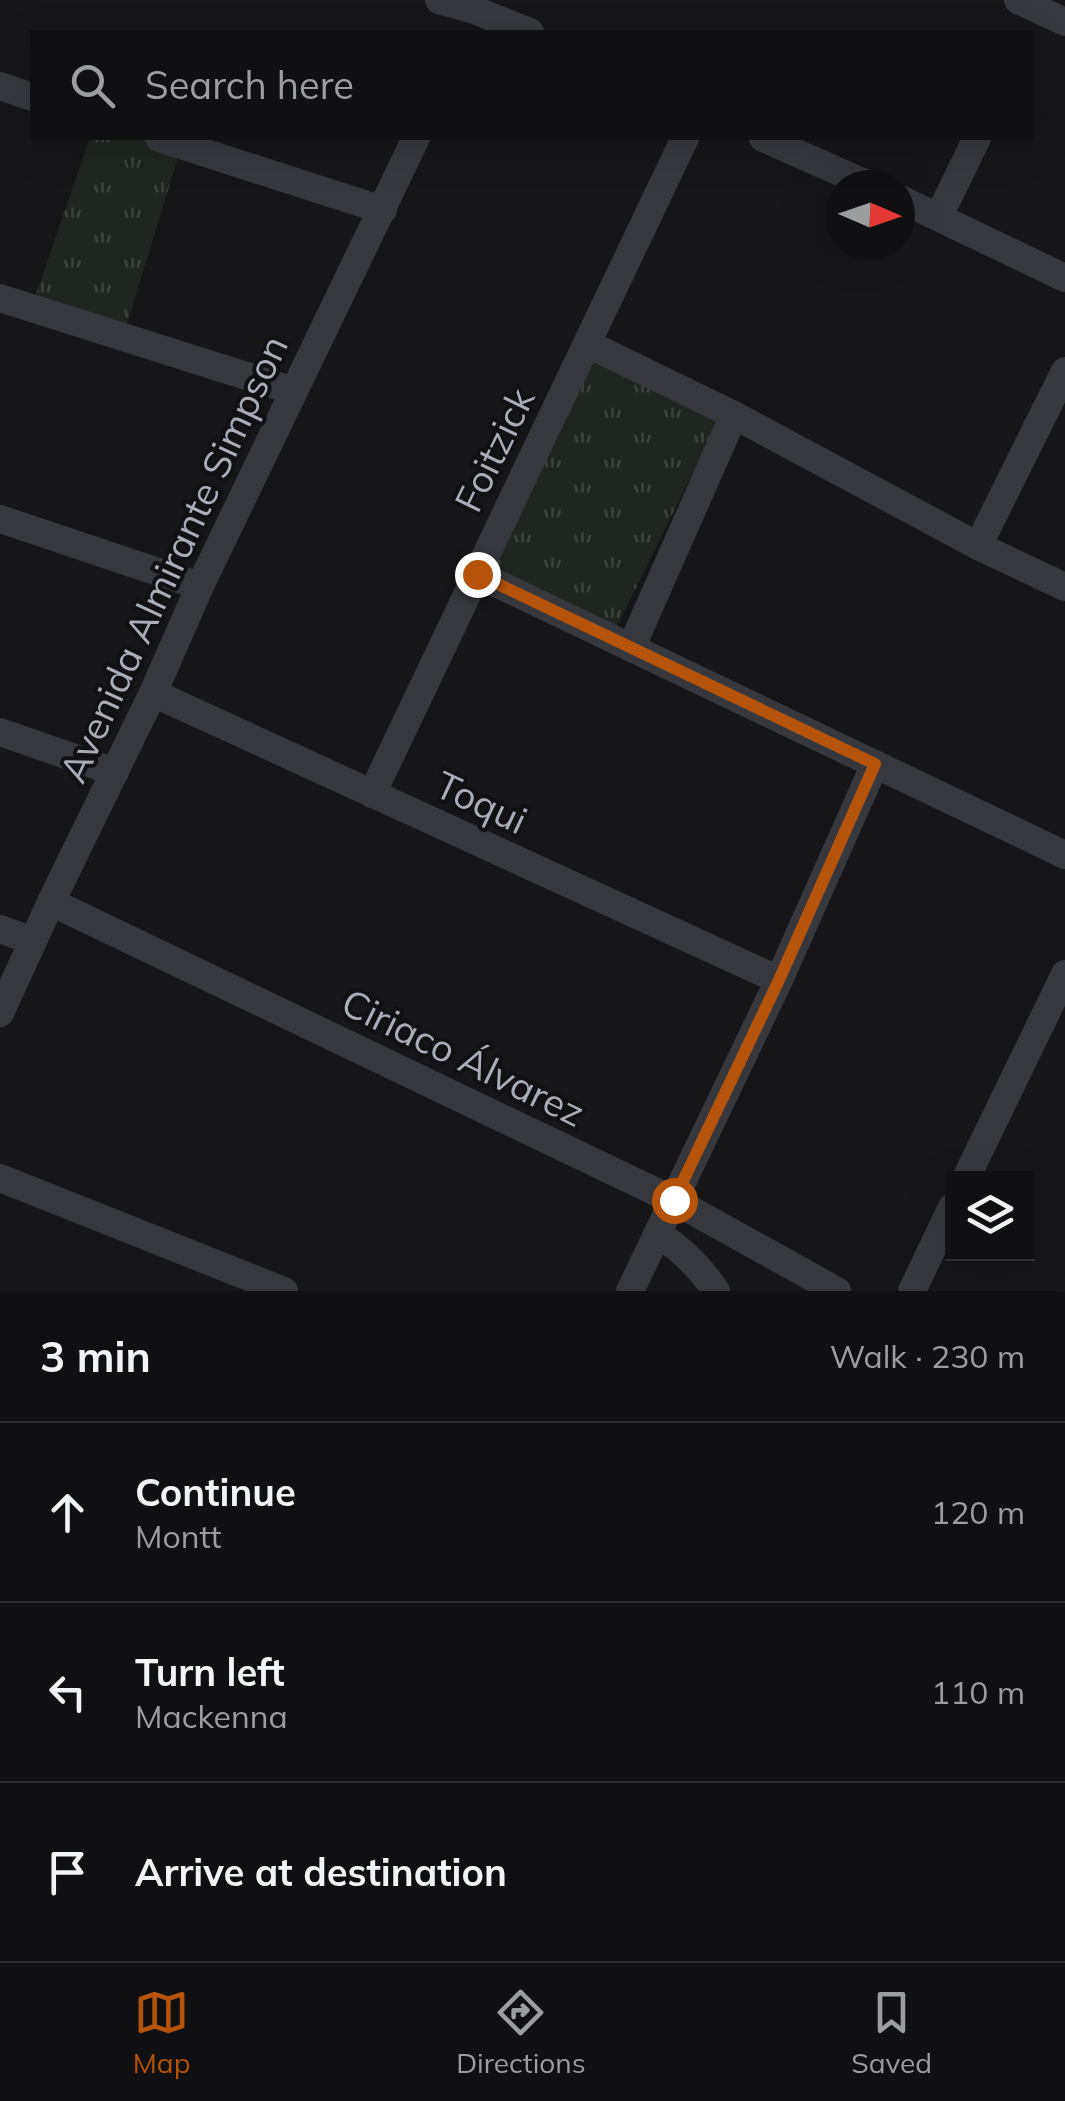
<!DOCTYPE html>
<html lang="en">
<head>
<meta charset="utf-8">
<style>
	body { margin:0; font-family:Mulish,sans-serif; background:#19191b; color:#f1f3f6 }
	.controls { position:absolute; right:30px; bottom:30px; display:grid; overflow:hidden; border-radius:0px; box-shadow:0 10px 40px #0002 }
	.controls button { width:90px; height:90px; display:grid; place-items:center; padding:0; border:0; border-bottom:2px solid #303032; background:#101012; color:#f1f3f6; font:50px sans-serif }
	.compass { position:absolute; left:825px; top:170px; width:90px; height:90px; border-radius:50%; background:#101012; box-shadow:0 10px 40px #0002; rotate:92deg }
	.stop { position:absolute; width:30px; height:30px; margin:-22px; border:8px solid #b45309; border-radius:50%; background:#fff }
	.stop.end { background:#b45309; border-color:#fff; box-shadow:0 2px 10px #0008 }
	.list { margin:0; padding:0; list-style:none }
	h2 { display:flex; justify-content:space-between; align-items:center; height:130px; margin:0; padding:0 40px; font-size:42px }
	h2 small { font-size:32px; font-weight:400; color:#9c9d9f }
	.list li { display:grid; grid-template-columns:65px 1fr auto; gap:30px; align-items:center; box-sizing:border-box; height:180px; padding:0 40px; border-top:2px solid #303032 }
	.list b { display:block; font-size:38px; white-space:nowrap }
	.list p { margin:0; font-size:32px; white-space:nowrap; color:#9c9d9f }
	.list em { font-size:32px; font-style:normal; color:#9c9d9f }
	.icon { flex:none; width:55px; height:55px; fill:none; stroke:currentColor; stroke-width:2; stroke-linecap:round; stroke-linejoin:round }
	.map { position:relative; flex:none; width:1065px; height:1291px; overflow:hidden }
	.search { position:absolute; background:#101012; box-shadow:0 10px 40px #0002; left:30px; right:30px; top:30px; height:110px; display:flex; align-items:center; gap:25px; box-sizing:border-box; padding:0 35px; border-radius:0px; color:#9c9d9f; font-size:38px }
	.sheet { height:670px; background:#101012 }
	nav { display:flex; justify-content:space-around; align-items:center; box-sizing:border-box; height:140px; border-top:2px solid #303032; background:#101012; font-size:28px; color:#9c9d9f }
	nav a { display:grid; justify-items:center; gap:5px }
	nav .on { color:#b45309 }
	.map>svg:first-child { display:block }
	.grass { fill:url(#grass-tufts) }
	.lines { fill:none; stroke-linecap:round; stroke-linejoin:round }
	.minor { stroke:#37383d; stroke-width:28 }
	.route { stroke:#b45309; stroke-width:12 }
	.labels { text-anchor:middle; stroke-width:8; stroke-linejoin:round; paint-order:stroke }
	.street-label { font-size:38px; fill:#a8adb8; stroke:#111113 }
</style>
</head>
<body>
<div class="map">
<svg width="1065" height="1291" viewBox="0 0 1065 1291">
	<defs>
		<pattern id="grass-tufts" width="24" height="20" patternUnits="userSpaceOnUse" patternTransform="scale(2.5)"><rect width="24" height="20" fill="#1e261f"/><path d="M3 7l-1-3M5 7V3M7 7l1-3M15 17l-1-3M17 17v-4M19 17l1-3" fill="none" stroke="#3c433d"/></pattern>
	</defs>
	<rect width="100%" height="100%" fill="#161618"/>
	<g class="grass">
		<polygon points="90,138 138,138 180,151 126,327 35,297"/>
		<polygon points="596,356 720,417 613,635 489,574"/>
	</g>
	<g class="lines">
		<g class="minor">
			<polyline points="439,0 474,10 530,32"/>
			<polyline points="1018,0 1065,22"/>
			<polyline points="0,86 32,97"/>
			<polyline points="159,138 383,210"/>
			<polyline points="763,138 869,185"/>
			<polyline points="900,199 1065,278"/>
			<polyline points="939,216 977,138"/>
			<polyline points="0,298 294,391"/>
			<polyline points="588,344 734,415 978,546 1065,587"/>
			<polyline points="0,519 200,586"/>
			<polyline points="978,546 1065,371"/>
			<polyline points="477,574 1065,855"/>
			<polyline points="631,648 734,415"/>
			<polyline points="153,693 779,980"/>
			<polyline points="0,732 115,772"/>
			<polyline points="372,794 685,138"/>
			<polyline points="51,902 673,1200 837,1291"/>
			<polyline points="0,929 33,941"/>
			<polyline points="0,1013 51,902 153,693 200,586 416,138"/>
			<polyline points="0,1178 284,1291"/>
			<polyline points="966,1178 1065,974"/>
			<path d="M658 1234C683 1250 700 1267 716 1291"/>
			<polyline points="630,1291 779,980 875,764"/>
			<polyline points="912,1291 952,1207"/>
		</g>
	</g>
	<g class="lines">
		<polyline class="route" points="477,574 875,764 779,980 674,1200"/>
	</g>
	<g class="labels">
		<g class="street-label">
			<text transform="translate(495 450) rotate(-64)" y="13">Foitzick</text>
			<text transform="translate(174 559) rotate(-65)" y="13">Avenida Almirante Simpson</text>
			<text transform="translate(481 803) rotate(25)" y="13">Toqui</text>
			<text transform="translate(463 1058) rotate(26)" y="13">Ciriaco Álvarez</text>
		</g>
	</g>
</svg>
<div class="controls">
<button><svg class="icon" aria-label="layers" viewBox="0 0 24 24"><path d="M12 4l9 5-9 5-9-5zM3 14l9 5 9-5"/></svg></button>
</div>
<svg class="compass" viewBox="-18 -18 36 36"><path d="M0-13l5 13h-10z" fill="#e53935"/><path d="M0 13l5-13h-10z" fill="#9c9d9f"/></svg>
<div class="stop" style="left:674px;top:1200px"></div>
<div class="stop end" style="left:477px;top:574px"></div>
<div class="search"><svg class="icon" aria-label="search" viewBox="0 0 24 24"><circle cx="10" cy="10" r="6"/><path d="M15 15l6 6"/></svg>Search here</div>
</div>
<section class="sheet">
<h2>3 min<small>Walk · 230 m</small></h2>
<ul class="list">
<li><svg class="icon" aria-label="ahead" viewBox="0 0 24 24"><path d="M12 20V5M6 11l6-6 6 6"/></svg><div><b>Continue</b><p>Montt</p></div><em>120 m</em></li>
<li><svg class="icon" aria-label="left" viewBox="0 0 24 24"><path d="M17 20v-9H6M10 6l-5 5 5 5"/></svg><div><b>Turn left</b><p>Mackenna</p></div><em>110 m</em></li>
<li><svg class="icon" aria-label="arrive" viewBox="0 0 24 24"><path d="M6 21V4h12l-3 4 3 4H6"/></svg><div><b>Arrive at destination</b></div></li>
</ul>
</section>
<nav>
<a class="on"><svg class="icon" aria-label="map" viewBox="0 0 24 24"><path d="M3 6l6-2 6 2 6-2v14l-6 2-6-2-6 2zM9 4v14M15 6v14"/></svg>Map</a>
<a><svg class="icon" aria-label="directions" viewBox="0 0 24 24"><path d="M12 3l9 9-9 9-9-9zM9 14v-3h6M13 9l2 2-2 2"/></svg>Directions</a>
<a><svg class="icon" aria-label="saved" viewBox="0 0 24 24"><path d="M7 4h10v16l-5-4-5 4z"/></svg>Saved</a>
</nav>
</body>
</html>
